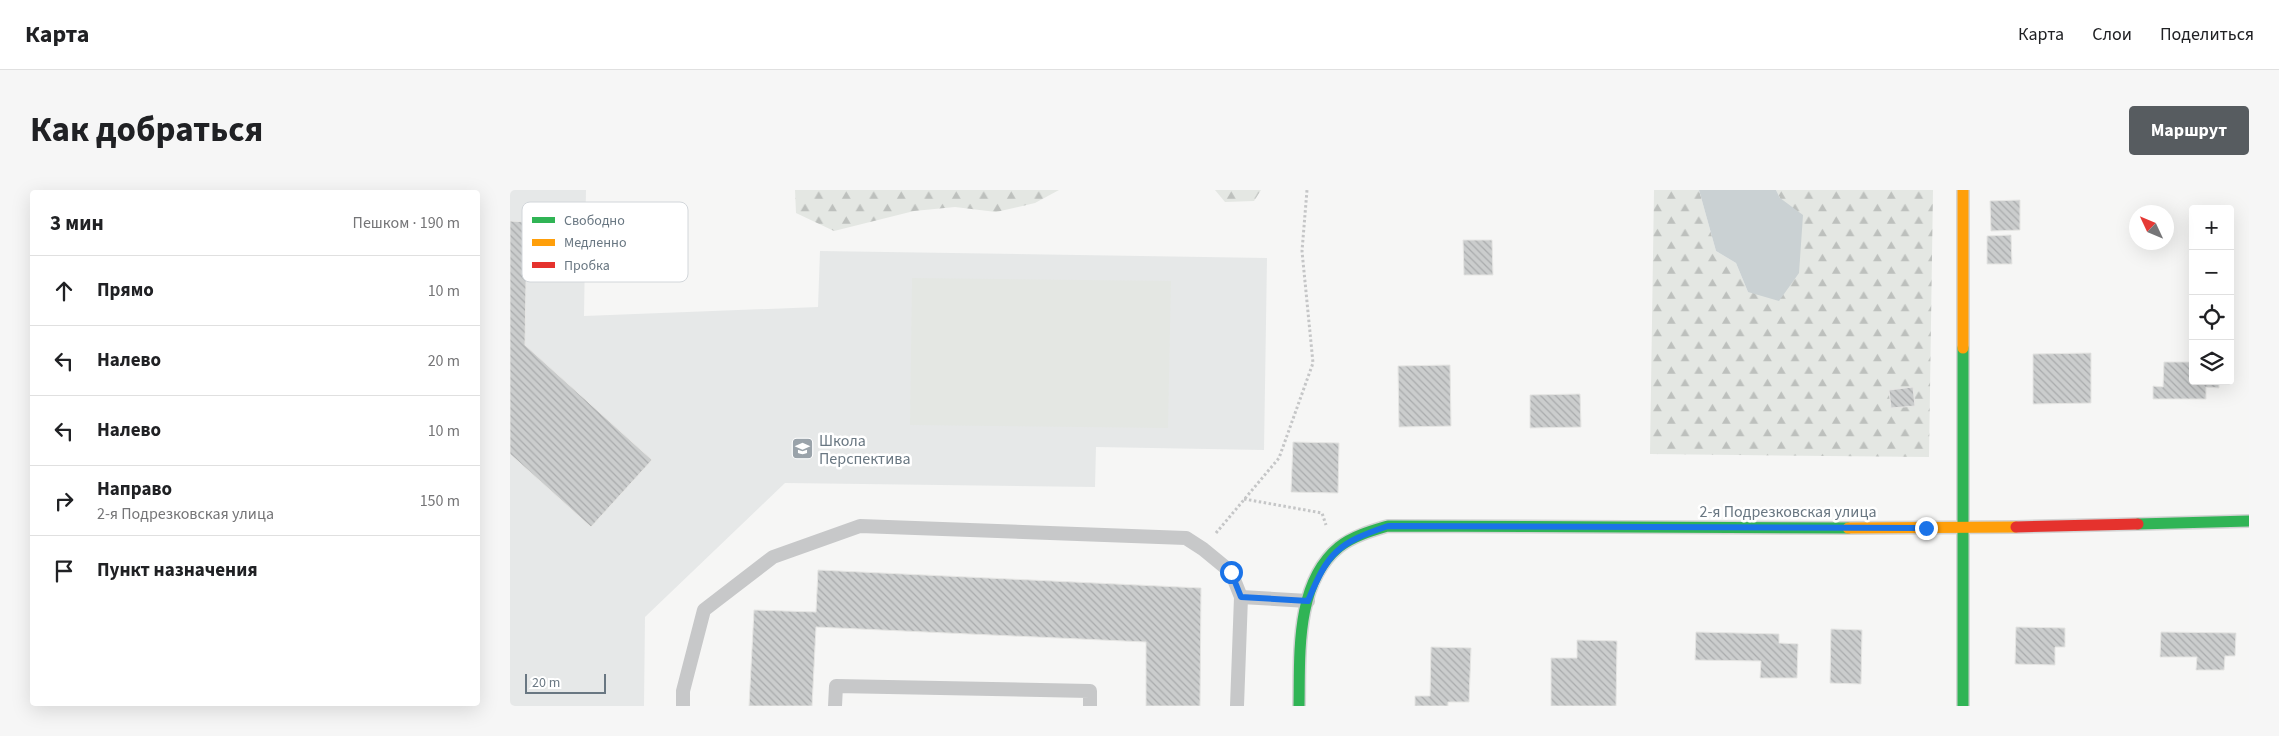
<!DOCTYPE html>
<html lang="ru">
<head>
<meta charset="utf-8">
<style>
	body { margin:0; font-family:"Source Sans 3",sans-serif; background:#f6f6f6; color:#202124 }
	.controls { position:absolute; right:15px; top:15px; display:grid; overflow:hidden; border-radius:5px; box-shadow:0 5px 20px #0002 }
	.controls button { width:45px; height:45px; display:grid; place-items:center; padding:0; border:0; border-bottom:1px solid #e0e0e0; background:#fff; color:#202124; font:25px sans-serif }
	.compass { position:absolute; left:1619px; top:15px; width:45px; height:45px; border-radius:50%; background:#fff; box-shadow:0 5px 20px #0002; rotate:314deg }
	.scale { position:absolute; left:15px; bottom:12px; width:81px; box-sizing:border-box; padding-left:5px; border:2px solid #697782; border-top:0; font-size:14px; line-height:18px; white-space:nowrap; color:#697782; -webkit-text-stroke:4px #fff; paint-order:stroke }
	.stop { position:absolute; width:15px; height:15px; margin:-11px; border:4px solid #1a73e8; border-radius:50%; background:#fff }
	.stop.end { background:#1a73e8; border-color:#fff; box-shadow:0 1px 5px #0008 }
	.list { margin:0; padding:0; list-style:none }
	h2 { display:flex; justify-content:space-between; align-items:center; height:65px; margin:0; padding:0 20px; font-size:21px }
	h2 small { font-size:16px; font-weight:400; color:#757577 }
	.list li { display:grid; grid-template-columns:32px 1fr auto; gap:15px; align-items:center; box-sizing:border-box; height:70px; padding:0 20px; border-top:1px solid #e0e0e0 }
	.list b { display:block; font-size:19px; white-space:nowrap }
	.list p { margin:0; font-size:16px; white-space:nowrap; color:#757577 }
	.list em { font-size:16px; font-style:normal; color:#757577 }
	.icon { flex:none; width:28px; height:28px; fill:none; stroke:currentColor; stroke-width:2; stroke-linecap:round; stroke-linejoin:round }
	.map { position:relative; flex:none; width:1739px; height:516px; overflow:hidden; border-radius:5px }
	header { display:flex; align-items:center; gap:30px; box-sizing:border-box; height:70px; padding:0 25px; background:#fff; border-bottom:1px solid #e0e0e0 }
	header strong { font-size:24px }
	nav { display:flex; gap:28px; margin-inline-start:auto; font-size:18px }
	.intro { display:flex; align-items:center; justify-content:space-between; box-sizing:border-box; height:120px; padding:0 30px }
	h1 { margin:0; font-size:35px }
	.button { padding:12px 22px; border-radius:5px; background:#575c60; color:#fff; font-size:18px; font-weight:700 }
	main { display:flex; gap:30px; padding:0 30px }
	aside { flex:1; background:#fff; border-radius:5px; box-shadow:0 5px 20px #0002 }
	.map>svg:first-child { display:block }
	.built { fill:#e6e8e8 }
	.grass { fill:#e4e7e3 }
	.forest { fill:url(#forest-firs) }
	.water { fill:#cad1d3 }
	.building { fill:url(#building-back-hatch); stroke:#e6e6e4 }
	.lines { fill:none; stroke-linecap:round; stroke-linejoin:round }
	.fast-casing { stroke:#d2d3d3; stroke-width:14 }
	.slow-casing { stroke:#d2d3d3; stroke-width:14 }
	.jam-casing { stroke:#d2d3d3; stroke-width:14 }
	.path { stroke:#c5c6c7; stroke-width:3; stroke-dasharray:2.5 2.5; stroke-linecap:butt }
	.lane { stroke:#c7c8c9; stroke-width:14 }
	.fast { stroke:#30b455; stroke-width:11 }
	.slow { stroke:#ff9f0a; stroke-width:11 }
	.jam { stroke:#e5322d; stroke-width:11 }
	.route { stroke:#1a73e8; stroke-width:6 }
	.labels { text-anchor:middle; stroke-width:5; stroke-linejoin:round; paint-order:stroke }
	.poi-label { font-size:16px; fill:#697782; stroke:#fff; text-anchor:start }
	.street-label { font-size:16px; fill:#697782; stroke:#fff }
	.key { fill:#fff; stroke:#d2d6da; stroke-width:1 }
	.key-label { font-size:14px; fill:#697782 }
</style>
</head>
<body>
<header>
<strong>Карта</strong>
<nav><a>Карта</a><a>Слои</a><a>Поделиться</a></nav>
</header>
<div class="intro"><h1>Как добраться</h1><a class="button">Маршрут</a></div>
<main>
<aside>
<h2>3 мин<small>Пешком · 190 m</small></h2>
<ul class="list">
<li><svg class="icon" aria-label="ahead" viewBox="0 0 24 24"><path d="M12 20V5M6 11l6-6 6 6"/></svg><div><b>Прямо</b></div><em>10 m</em></li>
<li><svg class="icon" aria-label="left" viewBox="0 0 24 24"><path d="M17 20v-9H6M10 6l-5 5 5 5"/></svg><div><b>Налево</b></div><em>20 m</em></li>
<li><svg class="icon" aria-label="left" viewBox="0 0 24 24"><path d="M17 20v-9H6M10 6l-5 5 5 5"/></svg><div><b>Налево</b></div><em>10 m</em></li>
<li><svg class="icon" aria-label="right" viewBox="0 0 24 24"><path d="M7 20v-9h11M14 6l5 5-5 5"/></svg><div><b>Направо</b><p>2-я Подрезковская улица</p></div><em>150 m</em></li>
<li><svg class="icon" aria-label="arrive" viewBox="0 0 24 24"><path d="M6 21V4h12l-3 4 3 4H6"/></svg><div><b>Пункт назначения</b></div></li>
</ul>
</aside>
<div class="map">
<svg width="1739" height="516" viewBox="0 0 1739 516">
	<defs>
		<pattern id="forest-firs" width="22" height="20" patternUnits="userSpaceOnUse" patternTransform="scale(1.25)"><rect width="22" height="20" fill="#e4e7e3"/><path d="M5 1l3.5 6h-7zM16 11l3.5 6h-7z" fill="#bdc0bd"/></pattern>
		<pattern id="building-back-hatch" width="6" height="6" patternUnits="userSpaceOnUse" patternTransform="scale(1.25)"><rect width="6" height="6" fill="#cbcdcd"/><path d="M-1 5l2 2M0 0l6 6M5-1l2 2" fill="none" stroke="#a9abac"/></pattern>
	</defs>
	<rect width="100%" height="100%" fill="#f6f6f5"/>
	<polygon class="built" points="0,0 76,0 74,126 308,117 310,61 757,68 754,260 586,257 585,297 275,293 135,427 134,516 0,516"/>
	<polygon class="grass" points="402,88 661,91 658,238 400,235"/>
	<g class="forest">
		<polygon points="285,0 549,0 525,13 486,22 445,17 404,21 324,41 286,23"/>
		<polygon points="705,0 751,0 744,11 715,12"/>
		<polygon points="1144,0 1189,0 1206,61 1226,73 1238,102 1270,8 1266,0 1423,0 1419,267 1140,264"/>
	</g>
	<polygon class="water" points="1189,0 1266,0 1270,8 1293,25 1289,83 1269,111 1238,102 1226,73 1206,61"/>
	<g class="building">
		<polygon points="1510,10 1510,40 1481,41 1480,11"/>
		<polygon points="0,31 17,32 15,155 142,270 81,337 0,264"/>
		<polygon points="1501,45 1502,74 1477,74 1477,46"/>
		<polygon points="953,50 982,50 983,85 954,85"/>
		<polygon points="1581,163 1581,213 1523,214 1523,164"/>
		<polygon points="1654,172 1683,172 1683,191 1709,191 1709,198 1696,197 1696,209 1643,209 1643,196 1653,197"/>
		<polygon points="940,175 941,236 889,237 888,176"/>
		<polygon points="1403,197 1405,216 1381,218 1379,200"/>
		<polygon points="1070,204 1071,237 1020,238 1020,205"/>
		<polygon points="783,252 829,253 828,303 781,302"/>
		<polygon points="308,380 691,398 690,516 636,516 636,452 306,437 302,516 239,516 244,420 306,422"/>
		<polygon points="1506,437 1555,438 1555,457 1545,457 1545,475 1505,474"/>
		<polygon points="1321,439 1352,440 1351,494 1320,493"/>
		<polygon points="1186,442 1269,444 1269,453 1288,454 1287,488 1250,488 1251,471 1185,470"/>
		<polygon points="1651,442 1726,443 1725,466 1715,466 1714,480 1686,480 1687,467 1650,467"/>
		<polygon points="1067,450 1107,451 1106,516 1041,516 1041,468 1067,468"/>
		<polygon points="921,457 961,458 959,512 938,512 938,516 905,516 905,506 920,506"/>
	</g>
	<g class="lines">
		<defs>
			<g id="fast">
				<polyline points="1453,158 1453,516"/>
				<polyline points="1628,334 1739,331"/>
				<path d="M789 516C790 465 785 393 829 357 843 346 861 341 878 336L1338 338"/>
			</g>
			<g id="slow">
				<polyline points="1453,0 1453,158"/>
				<polyline points="1338,338 1506,337"/>
			</g>
			<polyline id="jam" points="1506,337 1628,334"/>
		</defs>
		<use href="#fast" class="fast-casing"/>
		<use href="#slow" class="slow-casing"/>
		<use href="#jam" class="jam-casing"/>
		<g class="path">
			<polyline points="734,309 812,323 816,335"/>
			<polyline points="706,343 769,268 803,173 792,61 797,0"/>
		</g>
		<g class="lane">
			<polyline points="731,407 798,411"/>
			<polyline points="173,516 173,501 194,420 263,367 350,336 676,348 693,359 721,382 731,407 727,516"/>
			<polyline points="325,516 326,496 580,501 580,516"/>
		</g>
		<use href="#fast" class="fast"/>
		<use href="#slow" class="slow"/>
		<use href="#jam" class="jam"/>
	</g>
	<g class="lines">
		<path class="route" d="M721 382 731 407 798 411C818 362 828 353 878 336L1416 338"/>
	</g>
	<defs>
		<symbol id="school-square" viewBox="-11 -11 22 22"><rect x="-9" y="-9" width="18" height="18" rx="4" fill="#9aa3aa" stroke="#fff"/><path d="M0-5L7-2L0 1L-7-2ZM-4 1L0 2.5L4 1V4Q0 6-4 4Z" fill="#fff"/></symbol>
	</defs>
	<g fill-rule="evenodd">
		<use href="#school-square" x="280" y="246" width="25" height="25"/>
	</g>
	<g class="labels">
		<g class="poi-label">
			<text x="309" y="256">Школа<tspan x="309" dy="18">Перспектива</tspan></text>
		</g>
		<g class="street-label">
			<text x="1278" y="327">2-я Подрезковская улица</text>
		</g>
	</g>
	<rect x="12" y="12" width="166" height="80" rx="8" class="key"/>
	<rect x="22" y="27" width="23" height="6" fill="#30b455"/>
	<rect x="22" y="49" width="23" height="7" fill="#ff9f0a"/>
	<rect x="22" y="72" width="23" height="6" fill="#e5322d"/>
	<g class="key-label">
		<text x="54" y="35">Свободно</text>
		<text x="54" y="57">Медленно</text>
		<text x="54" y="80">Пробка</text>
	</g>
</svg>
<div class="controls">
<button>+</button>
<button>−</button>
<button><svg class="icon" aria-label="locate" viewBox="0 0 24 24"><circle cx="12" cy="12" r="6"/><path d="M12 2v4M12 18v4M2 12h4M18 12h4"/></svg></button>
<button><svg class="icon" aria-label="layers" viewBox="0 0 24 24"><path d="M12 4l9 5-9 5-9-5zM3 14l9 5 9-5"/></svg></button>
</div>
<svg class="compass" viewBox="-18 -18 36 36"><path d="M0-13l5 13h-10z" fill="#e53935"/><path d="M0 13l5-13h-10z" fill="#757577"/></svg>
<div class="scale">20 m</div>
<div class="stop" style="left:721px;top:382px"></div>
<div class="stop end" style="left:1416px;top:338px"></div>
</div>
</main>
</body>
</html>
